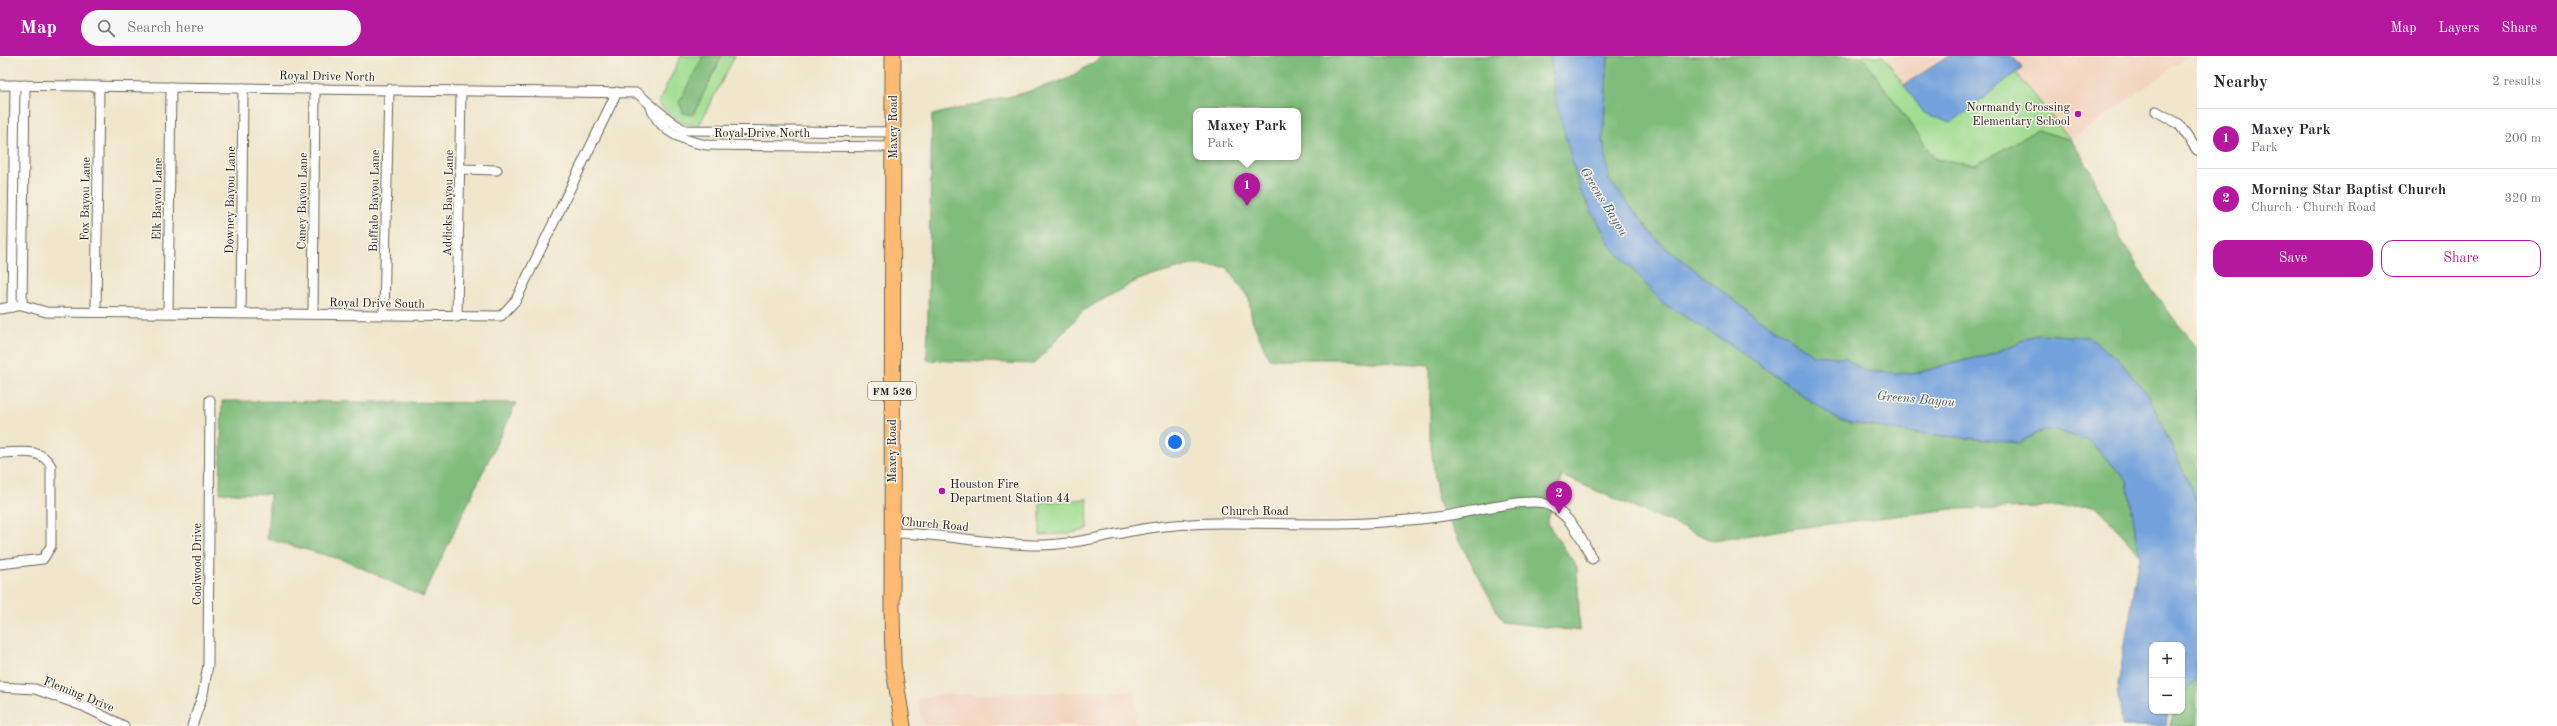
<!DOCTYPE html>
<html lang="en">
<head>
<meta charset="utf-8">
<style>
	body { margin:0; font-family:"Old Standard TT",serif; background:#f7f7f7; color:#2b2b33 }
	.controls { position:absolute; right:12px; bottom:12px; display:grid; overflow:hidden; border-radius:8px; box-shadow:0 1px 3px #0004 }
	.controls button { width:36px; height:36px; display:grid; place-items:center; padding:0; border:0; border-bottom:1px solid #e1e1e2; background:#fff; color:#2b2b33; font:20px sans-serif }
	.you { position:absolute; left:1175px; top:386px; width:14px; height:14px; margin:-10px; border:3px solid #fff; border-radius:50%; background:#1a73e8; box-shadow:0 0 0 6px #1a73e833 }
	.badge { display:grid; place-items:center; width:26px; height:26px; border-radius:50%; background:#b5179e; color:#fff; font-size:13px; font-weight:700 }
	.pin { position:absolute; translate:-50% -33px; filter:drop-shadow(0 1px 2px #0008) }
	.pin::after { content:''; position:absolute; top:21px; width:14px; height:12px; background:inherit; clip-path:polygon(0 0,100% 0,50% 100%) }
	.popup { position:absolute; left:1193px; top:52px; width:108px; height:52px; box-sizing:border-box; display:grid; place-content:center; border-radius:8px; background:#fff; filter:drop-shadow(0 1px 3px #0005); font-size:13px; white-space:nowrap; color:#7c7c81 }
	.popup b { font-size:15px; color:#2b2b33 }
	.popup::after { content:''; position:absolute; left:50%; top:100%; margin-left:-8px; border:8px solid transparent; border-top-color:#fff }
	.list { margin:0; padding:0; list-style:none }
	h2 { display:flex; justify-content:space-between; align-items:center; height:52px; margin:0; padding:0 16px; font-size:17px }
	h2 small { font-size:13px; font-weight:400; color:#7c7c81 }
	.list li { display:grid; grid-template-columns:26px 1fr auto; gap:12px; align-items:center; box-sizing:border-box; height:60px; padding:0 16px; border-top:1px solid #e1e1e2 }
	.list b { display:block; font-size:15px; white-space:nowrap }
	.list p { margin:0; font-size:13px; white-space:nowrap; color:#7c7c81 }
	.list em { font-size:13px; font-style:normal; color:#7c7c81 }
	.actions { display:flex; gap:8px; padding:12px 16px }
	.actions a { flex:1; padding:9px 0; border:1px solid #b5179e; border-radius:12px; text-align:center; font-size:14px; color:#b5179e }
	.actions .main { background:#b5179e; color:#fff }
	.icon { flex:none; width:22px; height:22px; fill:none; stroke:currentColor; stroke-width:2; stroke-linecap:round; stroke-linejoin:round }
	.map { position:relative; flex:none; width:2197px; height:670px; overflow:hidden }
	header { display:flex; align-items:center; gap:24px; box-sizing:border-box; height:56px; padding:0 20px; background:#b5179e; color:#fff }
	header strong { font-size:19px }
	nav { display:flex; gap:22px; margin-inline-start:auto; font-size:14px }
	.search { width:280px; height:36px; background:#f7f7f7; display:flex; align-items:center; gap:10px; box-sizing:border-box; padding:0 14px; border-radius:22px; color:#7c7c81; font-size:15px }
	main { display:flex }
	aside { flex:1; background:#fff }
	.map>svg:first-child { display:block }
	.built { fill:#f3d4bf }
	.green { fill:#a0dd91; stroke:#5e7c56 }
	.forest { fill:#80bc7b; stroke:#4e6c4c; fill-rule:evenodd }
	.water { fill:#73a1db; stroke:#485e7c }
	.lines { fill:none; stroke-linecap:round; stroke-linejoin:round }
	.minor-casing { stroke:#666359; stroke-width:11 }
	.primary-casing { stroke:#666359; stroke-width:17 }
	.minor { stroke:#fff; stroke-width:9 }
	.primary { stroke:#ffbb71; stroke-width:15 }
	.poi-dot { fill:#b5179e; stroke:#f7f3e8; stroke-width:1.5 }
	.labels { text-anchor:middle; stroke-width:3; stroke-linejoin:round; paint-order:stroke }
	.shield { fill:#f7f3e8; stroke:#5e5c59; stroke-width:1 }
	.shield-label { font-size:11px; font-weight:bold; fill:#1c1c1c }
	.street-label { font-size:12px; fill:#1c1c1c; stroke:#f7f3e8 }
	.poi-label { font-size:12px; fill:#1c1c1c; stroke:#f7f3e8; text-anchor:end }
	.water-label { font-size:13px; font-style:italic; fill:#435872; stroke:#f7f3e8 }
</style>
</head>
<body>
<header>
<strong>Map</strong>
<div class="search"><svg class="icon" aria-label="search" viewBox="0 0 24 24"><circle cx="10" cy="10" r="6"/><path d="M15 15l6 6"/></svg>Search here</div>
<nav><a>Map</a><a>Layers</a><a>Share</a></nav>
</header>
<main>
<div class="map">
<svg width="2197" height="670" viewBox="0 0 2197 670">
	<rect width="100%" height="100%" fill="#f7f3e8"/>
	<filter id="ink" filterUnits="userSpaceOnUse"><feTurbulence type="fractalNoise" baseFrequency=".025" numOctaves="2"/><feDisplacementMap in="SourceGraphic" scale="8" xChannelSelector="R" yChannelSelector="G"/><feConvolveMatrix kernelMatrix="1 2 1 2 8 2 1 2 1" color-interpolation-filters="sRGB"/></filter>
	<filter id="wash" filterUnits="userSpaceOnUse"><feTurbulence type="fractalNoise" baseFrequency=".012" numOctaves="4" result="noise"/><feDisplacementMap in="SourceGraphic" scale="16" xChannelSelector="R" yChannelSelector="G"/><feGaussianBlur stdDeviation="0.9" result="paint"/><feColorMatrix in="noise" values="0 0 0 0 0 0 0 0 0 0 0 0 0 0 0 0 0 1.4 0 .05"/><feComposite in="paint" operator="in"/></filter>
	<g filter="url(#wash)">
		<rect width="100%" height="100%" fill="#efe6cb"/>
		<g class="built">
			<polygon points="1883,0 1949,0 1904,29"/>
			<polygon points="2012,0 2189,0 2071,84 2016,16 2022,12"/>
			<polygon points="1135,635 1136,670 924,670 917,643 938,639"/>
		</g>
		<g class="green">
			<path d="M681 0H735L699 69C679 69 671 61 658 47Z"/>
			<polygon points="1862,0 1883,0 1904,29 1949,0 2012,0 2022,12 2016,17 2071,84 2037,74 1976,109 1935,103"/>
			<polygon points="1087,443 1088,473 1068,478 1040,479 1040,447"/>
		</g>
		<g class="forest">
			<polygon points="703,0 722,0 693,59 683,57 679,46"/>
			<path d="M1104 0H1550L1556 47 1663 247 1725 285 1840 365 1905 376 2019 387 2039 376 2056 374 2089 385 2127 424 2140 500 2097 450 1952 453 1782 474 1714 485 1562 420 1547 467 1577 511 1580 575 1503 566 1438 445 1430 383V309L1341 303H1269L1252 264 1249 243 1227 211 1191 209 1138 224 1084 254 1034 308 927 304 932 59 1024 37 1067 23ZM1196 55H1298V101H1196Z"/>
			<polygon points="1608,0 1862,0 1935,103 1976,109 2037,74 2071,84 2090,113 2120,182 2152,234 2197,293 2197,446 2149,340 2038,278 1994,297 1912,318 1864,315 1846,302 1813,299 1783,277 1758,263 1659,186 1609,124 1603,83"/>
			<polygon points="222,345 516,347 423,541 347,505 267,483 270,438 220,437"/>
			<polygon points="2197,608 2197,670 2170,670 2174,655 2182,655 2182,638"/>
		</g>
		<g class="water">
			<polygon points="1550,0 1608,0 1603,83 1609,124 1659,186 1758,263 1783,277 1813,299 1846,302 1864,315 1912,318 1994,297 2038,278 2087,281 2117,302 2149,340 2197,446 2197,620 2195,625 2182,637 2182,589 2152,589 2152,655 2168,655 2166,670 2122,670 2118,628 2140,501 2127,424 2089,385 2056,374 2039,376 2019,387 1905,376 1840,365 1725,285 1663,247 1611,190 1580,134 1556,47"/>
			<polygon points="1949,0 2012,0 2022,12 1951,67 1924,57 1904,29"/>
		</g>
	</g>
	<g filter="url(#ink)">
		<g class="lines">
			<defs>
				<g id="minor">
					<path d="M0 29 637 37C651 48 670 67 685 74L893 76"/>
					<path d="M650 48C657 74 682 85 707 89L893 91"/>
					<polyline points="2156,55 2179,68 2197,94"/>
					<polyline points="461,113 497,114"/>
					<polyline points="22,249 25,29"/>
					<polyline points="12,251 15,29"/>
					<polyline points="0,253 22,249 46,256 501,260 516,244 617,36"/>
					<polyline points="96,256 99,30"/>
					<polyline points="168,256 171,31"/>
					<polyline points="241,257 243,32"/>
					<polyline points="313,257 315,32"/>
					<polyline points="384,258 389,33"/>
					<polyline points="457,261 461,35"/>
					<path d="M0 397C19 397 41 391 51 410V490L43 503 0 508"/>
					<path d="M892 477C941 477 989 489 1038 489 1081 489 1123 474 1165 470 1232 463 1300 471 1367 467 1393 465 1419 464 1444 460 1466 457 1524 442 1543 447 1568 455 1582 481 1592 503"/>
					<polyline points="0,631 35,633 83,650 124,670"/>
					<polyline points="192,670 203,638 208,609 210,344"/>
				</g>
				<polyline id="primary" points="893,0 892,552 893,608 903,670"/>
			</defs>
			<use href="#minor" class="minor-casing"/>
			<use href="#primary" class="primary-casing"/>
			<use href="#minor" class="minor"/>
			<use href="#primary" class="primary"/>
		</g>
	</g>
	<g class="poi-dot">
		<circle cx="2078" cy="58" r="4"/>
		<circle cx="942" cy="435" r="4"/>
	</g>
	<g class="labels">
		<rect class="shield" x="868" y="326" width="48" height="18" rx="3"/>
		<g class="shield-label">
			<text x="892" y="339">FM 526</text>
		</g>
		<g class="street-label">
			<text transform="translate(327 20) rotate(1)" y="4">Royal Drive North</text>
			<text transform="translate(893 71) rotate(-90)" y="4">Maxey Road</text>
			<text x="762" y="81">Royal Drive North</text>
			<text transform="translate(85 143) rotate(-89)" y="4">Fox Bayou Lane</text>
			<text transform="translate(157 143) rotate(-89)" y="4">Elk Bayou Lane</text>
			<text transform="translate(230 144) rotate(-89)" y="4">Downey Bayou Lane</text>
			<text transform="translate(302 145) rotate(-89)" y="4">Caney Bayou Lane</text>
			<text transform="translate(374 145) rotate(-89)" y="4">Buffalo Bayou Lane</text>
			<text transform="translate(448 147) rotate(-89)" y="4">Addicks Bayou Lane</text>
			<text transform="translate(377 247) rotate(1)" y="4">Royal Drive South</text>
			<text transform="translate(892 395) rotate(-90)" y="4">Maxey Road</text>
			<text x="1255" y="459">Church Road</text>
			<text transform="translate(935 468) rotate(5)" y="4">Church Road</text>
			<text transform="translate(197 508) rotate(-90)" y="4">Coolwood Drive</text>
			<text transform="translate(79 638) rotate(22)" y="4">Fleming Drive</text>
		</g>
		<g class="poi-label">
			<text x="2070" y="55">Normandy Crossing<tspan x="2070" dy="14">Elementary School</tspan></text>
			<text x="950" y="432" text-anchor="start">Houston Fire<tspan x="950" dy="14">Department Station 44</tspan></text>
		</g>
		<g class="water-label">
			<text transform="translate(1605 145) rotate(58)" y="5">Greens Bayou</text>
			<text transform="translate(1916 342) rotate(5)" y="5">Greens Bayou</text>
		</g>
	</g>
</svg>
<div class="controls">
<button>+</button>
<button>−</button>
</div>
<div class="you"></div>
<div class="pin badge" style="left:1247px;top:150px">1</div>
<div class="popup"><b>Maxey Park</b>Park</div>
<div class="pin badge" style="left:1559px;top:458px">2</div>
</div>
<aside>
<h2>Nearby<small>2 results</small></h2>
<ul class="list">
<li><span class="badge">1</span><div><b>Maxey Park</b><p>Park</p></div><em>200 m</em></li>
<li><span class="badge">2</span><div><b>Morning Star Baptist Church</b><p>Church · Church Road</p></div><em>320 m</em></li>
</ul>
<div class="actions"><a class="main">Save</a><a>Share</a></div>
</aside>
</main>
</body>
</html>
